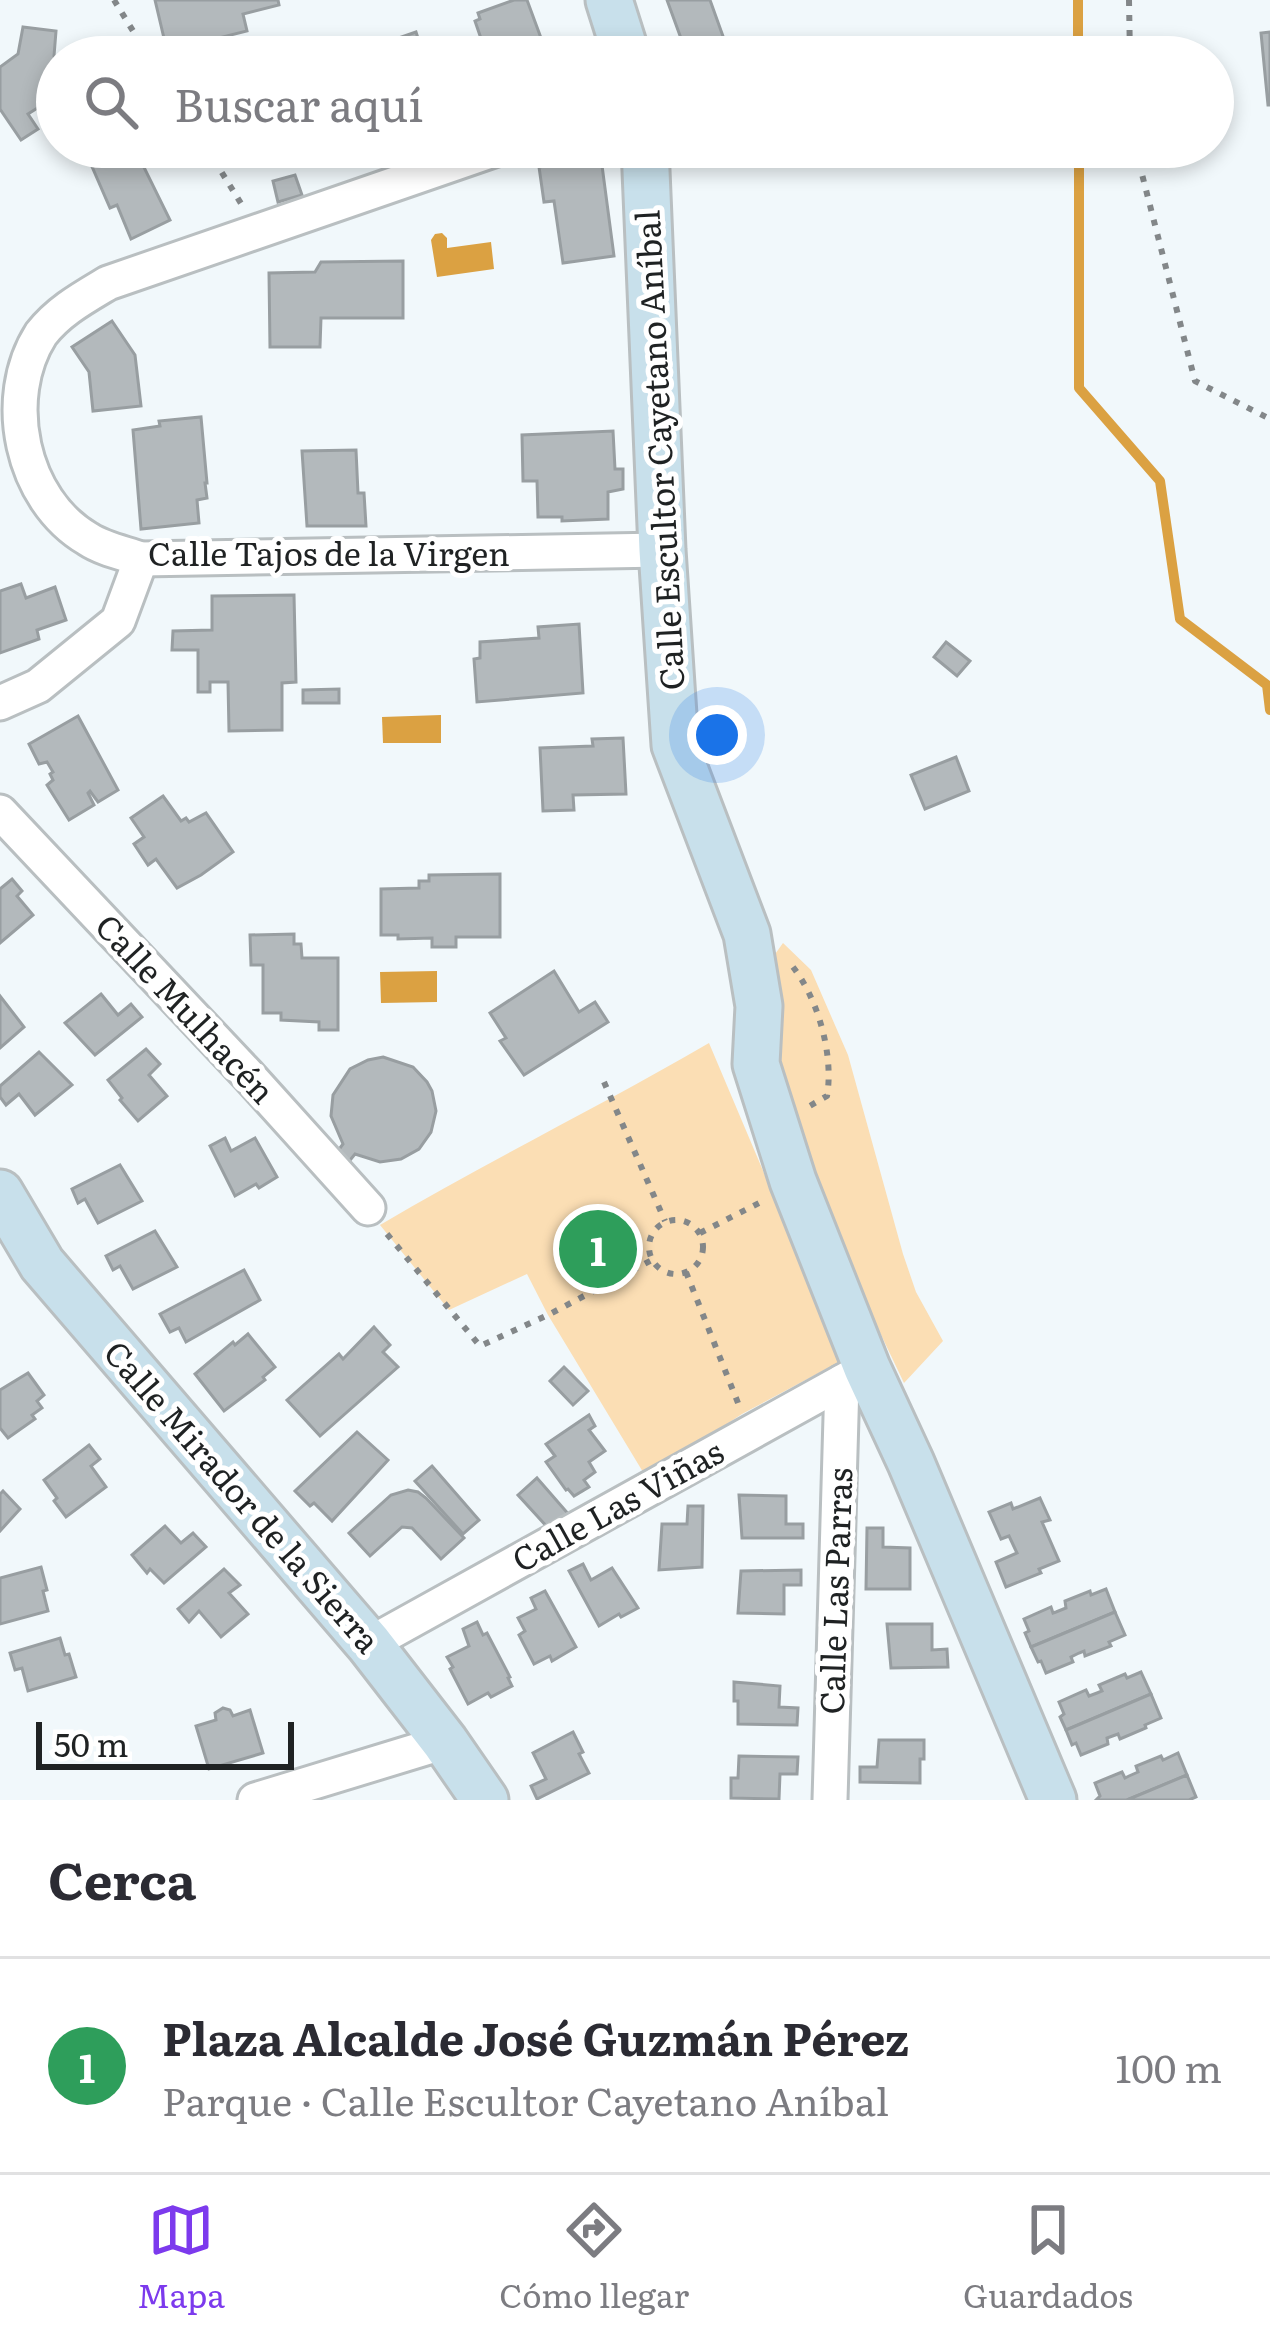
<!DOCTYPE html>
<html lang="es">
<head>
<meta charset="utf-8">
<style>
	body { margin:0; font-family:Literata,serif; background:#f7f7f7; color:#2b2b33 }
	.scale { position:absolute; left:36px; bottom:30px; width:258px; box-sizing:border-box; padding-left:12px; border:6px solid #1f2223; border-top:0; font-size:33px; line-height:42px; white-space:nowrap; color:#1f2223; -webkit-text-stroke:9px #fff; paint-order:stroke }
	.you { position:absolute; left:717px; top:735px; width:42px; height:42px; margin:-30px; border:9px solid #fff; border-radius:50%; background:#1a73e8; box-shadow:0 0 0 18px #1a73e833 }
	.badge { display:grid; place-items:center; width:78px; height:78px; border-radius:50%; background:#7c3aed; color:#fff; font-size:39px; font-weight:700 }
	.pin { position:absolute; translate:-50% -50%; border:6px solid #fff; box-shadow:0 3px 12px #0006 }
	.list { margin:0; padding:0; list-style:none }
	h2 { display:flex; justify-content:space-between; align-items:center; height:156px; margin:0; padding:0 48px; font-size:51px }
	h2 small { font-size:39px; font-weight:400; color:#7c7c81 }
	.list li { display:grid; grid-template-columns:78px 1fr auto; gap:36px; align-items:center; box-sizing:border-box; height:216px; padding:0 48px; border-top:3px solid #e1e1e2 }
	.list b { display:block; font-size:45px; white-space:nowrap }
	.list p { margin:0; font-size:39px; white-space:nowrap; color:#7c7c81 }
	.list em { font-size:39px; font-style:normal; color:#7c7c81 }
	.icon { flex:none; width:66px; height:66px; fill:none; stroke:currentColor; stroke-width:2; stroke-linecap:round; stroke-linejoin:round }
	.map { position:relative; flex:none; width:1270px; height:1800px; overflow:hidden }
	.search { position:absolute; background:#fff; box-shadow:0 6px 18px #0003; left:36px; right:36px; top:36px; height:132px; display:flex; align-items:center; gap:30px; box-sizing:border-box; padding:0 42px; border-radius:66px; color:#7c7c81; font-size:45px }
	.sheet { height:372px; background:#fff }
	nav { display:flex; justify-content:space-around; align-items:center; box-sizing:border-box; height:168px; border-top:3px solid #e1e1e2; background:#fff; font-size:33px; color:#7c7c81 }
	nav a { display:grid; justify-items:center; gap:6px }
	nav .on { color:#7c3aed }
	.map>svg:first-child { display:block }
	.green { fill:#fbdeb4 }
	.water { fill:#dba142 }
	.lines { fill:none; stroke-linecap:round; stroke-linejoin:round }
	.stream { stroke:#dba142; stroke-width:10 }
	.building { fill:#b3b9bc; stroke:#989ea1; stroke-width:3 }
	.street-casing { stroke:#b9bfc1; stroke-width:39 }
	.secondary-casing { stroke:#b9bfc1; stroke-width:51 }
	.path { stroke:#838789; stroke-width:6; stroke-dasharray:6 9; stroke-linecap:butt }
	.street { stroke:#fff; stroke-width:33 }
	.secondary { stroke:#c8e0eb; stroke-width:45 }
	.labels { text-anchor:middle; stroke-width:10; stroke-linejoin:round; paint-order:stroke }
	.street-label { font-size:33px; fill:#1f2223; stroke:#fff }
</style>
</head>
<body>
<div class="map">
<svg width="1270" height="1800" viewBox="0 0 1270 1800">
	<rect width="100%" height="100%" fill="#f1f8fb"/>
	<g class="green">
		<polygon points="783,943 811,970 848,1055 903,1254 916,1292 943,1341 904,1383 832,1232 769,1051 763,971"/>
		<path d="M709 1043 843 1360 742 1414 646 1477 548 1315 527 1274 449 1310 380 1225C488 1161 601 1106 709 1043Z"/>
	</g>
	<g class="water">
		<polygon points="442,233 447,238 447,248 491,242 494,269 437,277 431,240 435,234"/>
		<polygon points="441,715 441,743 383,743 382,717"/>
		<polygon points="437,971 437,1002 381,1003 380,972"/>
	</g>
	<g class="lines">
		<g class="stream">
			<polyline points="1078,0 1078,57"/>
			<polyline points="1079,147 1079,388 1160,481 1180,619 1267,685 1270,710"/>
		</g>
	</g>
	<g class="building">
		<polygon points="155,0 278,0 279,5 243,14 247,31 167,51"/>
		<polygon points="514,0 527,0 548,57 496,57 495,53 487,56 475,21 480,19 478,13"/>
		<polygon points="667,0 710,0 724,39 686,52"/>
		<polygon points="23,27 56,31 54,56 57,60 57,126 54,128 39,107 28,114 38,129 21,140 0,109 0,67 18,54"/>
		<polygon points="416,32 424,57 344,57"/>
		<polygon points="1270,32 1270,105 1268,105 1261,33"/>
		<polygon points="108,147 134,147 170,220 131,239 117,205 110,208 90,162 105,155 102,149"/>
		<polygon points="601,158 614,256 563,263 554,201 544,202 539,167"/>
		<polygon points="295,175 302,195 278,202 273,181"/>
		<polygon points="403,261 403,318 321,318 320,347 270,347 269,273 315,272 321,262"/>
		<polygon points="112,321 135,355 141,406 93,411 89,372 72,347"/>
		<polygon points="201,417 207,483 205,483 207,498 197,500 199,523 141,529 133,430 160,426 159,421"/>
		<polygon points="613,431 615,469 623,469 623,489 608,492 608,519 562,521 562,517 538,517 537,481 523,481 522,435"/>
		<polygon points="356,450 358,493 364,493 366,526 307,526 302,451"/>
		<polygon points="21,584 26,598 55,587 66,620 37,630 39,639 0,653 0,591"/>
		<polygon points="294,595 296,682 282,683 282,730 229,731 228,682 210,682 210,692 198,692 198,650 172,650 173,631 212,630 212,596"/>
		<polygon points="579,624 583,693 477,702 474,659 480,658 480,642 539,638 538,627"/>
		<polygon points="946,642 970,661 957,676 934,657"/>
		<polygon points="339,689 339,703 303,703 303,690"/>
		<polygon points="78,716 118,790 98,802 90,791 88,793 94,805 69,820 47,785 53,780 50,774 53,772 47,762 39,764 29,744"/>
		<polygon points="623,738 626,794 573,795 574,810 543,811 540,748 593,746 592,739"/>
		<polygon points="956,757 969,791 925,809 911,775"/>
		<polygon points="163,796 181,821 186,818 189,822 206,813 233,852 201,875 177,888 156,859 148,865 134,844 144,837 131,818"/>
		<polygon points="500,874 500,937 456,937 456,947 432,947 432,938 398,939 398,935 381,935 381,889 419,888 419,881 429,881 429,875"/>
		<polygon points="12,879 22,891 17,896 33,915 0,943 0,889"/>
		<polygon points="294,934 294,944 301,944 302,958 338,958 338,1030 319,1030 319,1022 281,1020 281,1013 263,1013 263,965 251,965 250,935"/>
		<polygon points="554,971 579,1012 595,1002 608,1022 524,1075 500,1041 506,1038 490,1013"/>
		<polygon points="101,994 118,1015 131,1004 142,1017 95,1055 65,1023"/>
		<polygon points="0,996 24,1027 0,1048"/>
		<polygon points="146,1049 160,1064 149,1075 167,1096 138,1121 120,1100 122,1098 108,1080"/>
		<polygon points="39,1052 72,1085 35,1115 19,1094 6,1105 0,1097 0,1086"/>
		<polygon points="383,1057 413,1067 427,1082 432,1091 436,1111 431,1132 419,1149 401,1159 380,1162 355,1154 347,1164 335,1155 343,1144 331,1116 333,1095 350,1069 368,1060"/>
		<polygon points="225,1138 231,1151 255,1138 277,1177 259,1188 256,1184 235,1196 210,1146"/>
		<polygon points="120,1165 142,1201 98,1223 85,1199 78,1203 72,1189"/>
		<polygon points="155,1231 177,1267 133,1289 120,1266 113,1270 106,1256"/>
		<polygon points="244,1270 260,1300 186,1342 179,1328 170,1332 160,1314"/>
		<polygon points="374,1327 390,1345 383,1352 398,1367 320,1436 287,1400 339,1354 343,1359"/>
		<polygon points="248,1334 275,1367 263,1377 265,1380 224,1411 195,1374 233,1342 235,1345"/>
		<polygon points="564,1367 588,1391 573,1405 550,1381"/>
		<polygon points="28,1373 44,1395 37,1401 42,1408 32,1415 35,1419 8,1438 0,1428 0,1390"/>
		<polygon points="589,1415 595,1426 589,1430 605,1451 589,1462 595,1472 584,1480 589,1487 574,1496 568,1489 566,1490 546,1462 555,1456 546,1444"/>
		<polygon points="357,1432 388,1460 332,1521 314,1503 310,1506 295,1491"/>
		<polygon points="89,1445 100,1459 91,1466 106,1487 66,1517 54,1501 57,1498 44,1480"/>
		<polygon points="432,1466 479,1520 463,1534 415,1481"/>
		<polygon points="537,1478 571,1517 549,1529 518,1495"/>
		<polygon points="408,1490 418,1492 426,1498 464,1538 441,1559 412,1528 402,1527 370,1556 349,1533 391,1495"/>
		<polygon points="3,1491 20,1509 0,1531 0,1494"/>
		<polygon points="739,1495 786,1496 786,1524 803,1524 803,1538 742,1538"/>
		<polygon points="1040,1498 1050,1520 1042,1522 1059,1561 1039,1569 1041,1573 1006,1587 996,1562 1017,1553 1009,1536 1001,1539 989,1512 1011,1503 1013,1509"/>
		<polygon points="688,1506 703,1506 702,1567 659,1570 662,1524 687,1524"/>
		<polygon points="165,1526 181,1543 193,1533 206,1547 164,1583 150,1569 147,1573 132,1555"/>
		<polygon points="867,1528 883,1528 883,1547 910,1548 910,1589 866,1589"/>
		<polygon points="583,1564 591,1580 612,1568 638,1608 621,1617 619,1614 599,1626 569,1571"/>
		<polygon points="41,1567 47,1590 43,1591 48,1611 0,1624 0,1578"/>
		<polygon points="224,1569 240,1585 229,1593 248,1614 221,1637 199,1611 189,1622 178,1609"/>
		<polygon points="801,1570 801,1585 784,1585 784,1614 738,1613 741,1571"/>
		<polygon points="1106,1589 1115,1612 1031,1647 1025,1633 1029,1631 1024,1619 1051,1607 1053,1613 1056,1612 1066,1608 1065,1601 1090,1591 1091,1595"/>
		<polygon points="545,1591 576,1647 552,1661 550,1656 534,1664 519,1635 525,1631 518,1618 536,1609 531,1598"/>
		<polygon points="1115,1612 1125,1635 1109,1642 1111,1646 1085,1656 1084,1651 1079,1653 1071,1657 1073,1662 1046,1673 1041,1661 1038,1662 1031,1647"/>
		<polygon points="477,1622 483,1635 487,1633 510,1677 508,1678 512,1686 491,1697 488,1693 468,1704 450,1669 453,1667 447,1657 469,1646 463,1629"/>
		<polygon points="887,1624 932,1624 932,1650 947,1649 948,1667 891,1668"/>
		<polygon points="60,1638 65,1655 69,1654 76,1677 28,1691 22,1668 15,1670 10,1653"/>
		<polygon points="1141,1672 1151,1694 1066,1730 1060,1717 1064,1714 1059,1702 1086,1690 1089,1696 1097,1693 1102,1691 1099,1685 1125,1674 1127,1678"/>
		<polygon points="734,1682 780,1686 779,1707 798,1708 797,1725 738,1724 738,1701 734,1701"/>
		<polygon points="1151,1694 1161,1718 1145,1725 1146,1728 1120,1739 1118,1734 1107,1738 1108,1744 1081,1755 1076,1743 1072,1745 1066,1730"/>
		<polygon points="223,1708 230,1710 233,1716 250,1710 263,1753 209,1769 196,1726 216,1720 215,1713"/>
		<polygon points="573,1732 583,1752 579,1754 589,1773 537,1799 531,1786 546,1779 533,1753"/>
		<polygon points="879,1740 924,1740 924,1759 920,1759 920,1783 860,1782 860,1767 877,1767"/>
		<polygon points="1178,1753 1187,1775 1127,1800 1096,1800 1100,1796 1095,1783 1122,1772 1125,1778 1129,1776 1138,1772 1136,1766 1161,1756 1163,1760"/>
		<polygon points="739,1756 798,1757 797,1774 780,1774 779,1799 731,1798 731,1778 738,1778"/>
		<polygon points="1187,1775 1196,1797 1189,1800 1127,1800"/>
	</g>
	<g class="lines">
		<defs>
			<g id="street">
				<path d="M502 147 108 283C83 298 59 311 41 334 0 398 21 500 88 539 103 549 124 553 141 559L662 550"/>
				<polyline points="0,703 38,686 118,621 141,559"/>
				<polyline points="0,812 248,1075 368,1208"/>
				<polyline points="369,1644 867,1368"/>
				<polyline points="255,1800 445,1742"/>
				<polyline points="830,1800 842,1382"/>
			</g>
			<g id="secondary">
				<polyline points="609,0 627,57"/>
				<polyline points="645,147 662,550 675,745 747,934 759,1006 756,1064 793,1181 867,1368 911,1463 1053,1800"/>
				<polyline points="0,1193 42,1264 369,1644 445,1742 485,1800"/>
			</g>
		</defs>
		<use href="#street" class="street-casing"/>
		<use href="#secondary" class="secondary-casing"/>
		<g class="path">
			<polyline points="114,0 149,57"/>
			<polyline points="1129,0 1130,57"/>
			<polyline points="206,147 242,205"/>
			<polyline points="1135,147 1195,381 1270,419"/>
			<path d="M793 967C818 999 834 1055 827 1096L808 1107"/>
			<polyline points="604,1082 665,1221"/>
			<circle cx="676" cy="1247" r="27"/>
			<polyline points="700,1233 761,1202"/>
			<polyline points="387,1234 480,1346 548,1315 652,1260"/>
			<polyline points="686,1272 738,1403"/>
		</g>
		<use href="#street" class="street"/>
		<use href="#secondary" class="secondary"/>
	</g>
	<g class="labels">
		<g class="street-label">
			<text transform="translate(660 450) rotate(-93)" y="12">Calle Escultor Cayetano Aníbal</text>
			<text x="329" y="566">Calle Tajos de la Virgen</text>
			<text transform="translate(185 1009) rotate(47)" y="12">Calle Mulhacén</text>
			<text transform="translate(242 1497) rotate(49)" y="12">Calle Mirador de la Sierra</text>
			<text transform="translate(618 1506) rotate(-29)" y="12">Calle Las Viñas</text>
			<text transform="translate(836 1591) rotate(-88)" y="12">Calle Las Parras</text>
		</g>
	</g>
</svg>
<div class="scale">50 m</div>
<div class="you"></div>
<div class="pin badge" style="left:598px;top:1249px;background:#2e9e5b">1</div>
<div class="search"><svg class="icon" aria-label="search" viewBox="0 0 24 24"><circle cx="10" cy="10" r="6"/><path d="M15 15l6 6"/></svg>Buscar aquí</div>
</div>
<section class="sheet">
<h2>Cerca<small></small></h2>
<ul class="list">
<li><span class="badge" style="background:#2e9e5b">1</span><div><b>Plaza Alcalde José Guzmán Pérez</b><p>Parque · Calle Escultor Cayetano Aníbal</p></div><em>100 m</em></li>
</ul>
</section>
<nav>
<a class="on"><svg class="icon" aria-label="map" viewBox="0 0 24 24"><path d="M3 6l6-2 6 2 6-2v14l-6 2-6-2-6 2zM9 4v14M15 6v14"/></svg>Mapa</a>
<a><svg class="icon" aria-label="directions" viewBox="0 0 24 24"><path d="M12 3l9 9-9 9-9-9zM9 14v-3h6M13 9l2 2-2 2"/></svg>Cómo llegar</a>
<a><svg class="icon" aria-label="saved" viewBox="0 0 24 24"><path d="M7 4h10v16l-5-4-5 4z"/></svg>Guardados</a>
</nav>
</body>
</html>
